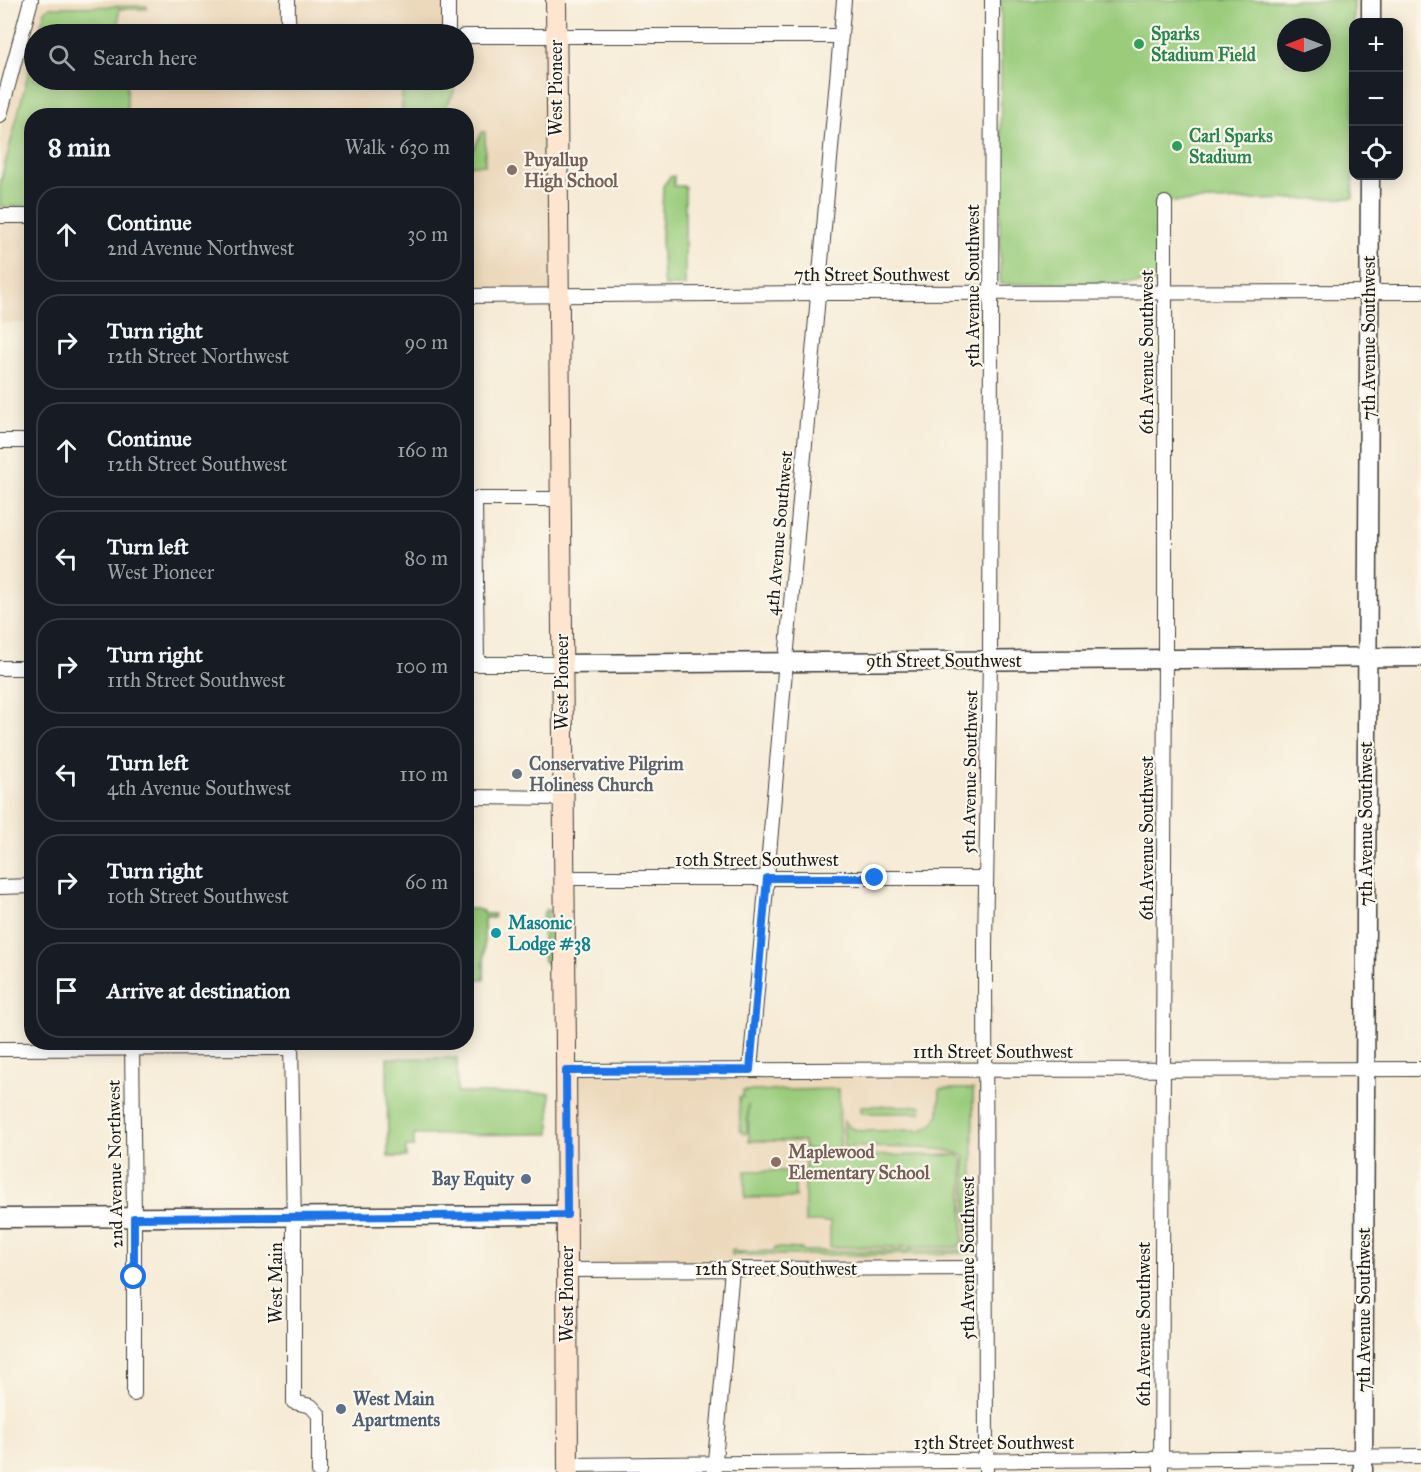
<!DOCTYPE html>
<html lang="en">
<head>
<meta charset="utf-8">
<style>
	body { margin:0; font-family:"IM FELL Great Primer",serif; background:#20242c; color:#f1f3f6 }
	.controls { position:absolute; right:18px; top:18px; display:grid; overflow:hidden; border-radius:12px; box-shadow:0 3px 15px #0003 }
	.controls button { width:54px; height:54px; display:grid; place-items:center; padding:0; border:0; border-bottom:2px solid #363941; background:#171b24; color:#f1f3f6; font:30px sans-serif }
	.compass { position:absolute; left:1277px; top:18px; width:54px; height:54px; border-radius:50%; background:#171b24; box-shadow:0 3px 15px #0003; rotate:270deg }
	.stop { position:absolute; width:18px; height:18px; margin:-14px; border:4px solid #1a73e8; border-radius:50%; background:#fff }
	.stop.end { background:#1a73e8; border-color:#fff; box-shadow:0 2px 6px #0008 }
	.list { margin:0; padding:0; list-style:none }
	h2 { display:flex; justify-content:space-between; align-items:center; height:78px; margin:0; padding:0 24px; font-size:26px }
	h2 small { font-size:20px; font-weight:400; color:#9ea1a6 }
	.list li { display:grid; grid-template-columns:39px 1fr auto; gap:18px; align-items:center; box-sizing:border-box; height:96px; margin:0 12px 12px; padding:0 12px; border:2px solid #363941; border-radius:24px }
	.list b { display:block; font-size:22px; white-space:nowrap }
	.list p { margin:0; font-size:20px; white-space:nowrap; color:#9ea1a6 }
	.list em { font-size:20px; font-style:normal; color:#9ea1a6 }
	.icon { flex:none; width:33px; height:33px; fill:none; stroke:currentColor; stroke-width:2; stroke-linecap:round; stroke-linejoin:round }
	.map { position:relative; flex:none; width:1421px; height:1472px; overflow:hidden }
	.search { position:absolute; background:#171b24; box-shadow:0 3px 15px #0003; left:24px; top:24px; width:450px; height:66px; display:flex; align-items:center; gap:15px; box-sizing:border-box; padding:0 21px; border-radius:33px; color:#9ea1a6; font-size:22px }
	.panel { position:absolute; background:#171b24; box-shadow:0 3px 15px #0003; left:24px; top:108px; width:450px; height:942px; border-radius:24px }
	.map>svg:first-child { display:block }
	.built { fill:#ecd8ba }
	.green { fill:#9acc7c; stroke:#5b744c; stroke-width:1.5; fill-rule:evenodd }
	.lines { fill:none; stroke-linecap:round; stroke-linejoin:round }
	.minor-casing { stroke:#3d3b38; stroke-width:16 }
	.tertiary-casing { stroke:#3d3b38; stroke-width:21 }
	.secondary-casing { stroke:#3d3b38; stroke-width:22 }
	.minor { stroke:#fff; stroke-width:14 }
	.tertiary { stroke:#fff; stroke-width:18 }
	.secondary { stroke:#fde5d0; stroke-width:20 }
	.route { stroke:#1a73e8; stroke-width:8 }
	.leisure-dot { fill:#2e9e5b; stroke:#fbf7ec; stroke-width:2 }
	.education-dot { fill:#8d6e63; stroke:#fbf7ec; stroke-width:2 }
	.worship-dot { fill:#6b7280; stroke:#fbf7ec; stroke-width:2 }
	.culture-dot { fill:#0f9aa8; stroke:#fbf7ec; stroke-width:2 }
	.service-dot { fill:#5c6f8a; stroke:#fbf7ec; stroke-width:2 }
	.labels { text-anchor:middle; stroke-width:4.5; stroke-linejoin:round; paint-order:stroke }
	.leisure-label { font-size:18px; font-weight:bold; fill:#27864d; stroke:#fbf7ec; text-anchor:start }
	.street-label { font-size:18px; fill:#1c1c1c; stroke:#fbf7ec }
	.education-label { font-size:18px; font-weight:bold; fill:#785e54; stroke:#fbf7ec; text-anchor:start }
	.worship-label { font-size:18px; font-weight:bold; fill:#5b616d; stroke:#fbf7ec; text-anchor:start }
	.culture-label { font-size:18px; font-weight:bold; fill:#0d838f; stroke:#fbf7ec; text-anchor:start }
	.service-label { font-size:18px; font-weight:bold; fill:#4e5e75; stroke:#fbf7ec; text-anchor:end }
</style>
</head>
<body>
<div class="map">
<svg width="1421" height="1472" viewBox="0 0 1421 1472">
	<rect width="100%" height="100%" fill="#fbf7ec"/>
	<filter id="ink" filterUnits="userSpaceOnUse"><feTurbulence type="fractalNoise" baseFrequency=".0167" numOctaves="2"/><feDisplacementMap in="SourceGraphic" scale="12" xChannelSelector="R" yChannelSelector="G"/><feConvolveMatrix kernelMatrix="1 2 1 2 8 2 1 2 1" color-interpolation-filters="sRGB"/></filter>
	<filter id="wash" filterUnits="userSpaceOnUse"><feTurbulence type="fractalNoise" baseFrequency=".008" numOctaves="4" result="noise"/><feDisplacementMap in="SourceGraphic" scale="24" xChannelSelector="R" yChannelSelector="G"/><feGaussianBlur stdDeviation="1.35" result="paint"/><feColorMatrix in="noise" values="0 0 0 0 0 0 0 0 0 0 0 0 0 0 0 0 0 1.4 0 .05"/><feComposite in="paint" operator="in"/></filter>
	<g filter="url(#wash)">
		<rect width="100%" height="100%" fill="#f6ebd6"/>
		<g class="built">
			<polygon points="31,0 448,0 448,34 34,34 34,80 464,80 464,36 556,35 558,296 467,296 466,116 32,116 31,323 0,323 0,115"/>
			<polygon points="985,1069 986,1268 567,1270 566,1071"/>
		</g>
		<g class="green">
			<path d="M1001 0H1354L1353 198 1161 202 1160 283 1000 284ZM1286 27H1322V63H1286Z"/>
			<polygon points="147,6 147,9 119,9 119,34 39,34 45,11 50,7"/>
			<polygon points="34,51 34,80 127,80 127,115 32,116 31,206 2,207 0,206 0,184"/>
			<polygon points="402,80 454,80 454,92 441,115 402,115"/>
			<polygon points="482,132 485,132 485,165 467,165 467,162"/>
			<polygon points="674,176 674,186 685,186 685,286 664,286 663,278 661,238 663,186 670,177"/>
			<polygon points="466,313 471,313 471,397 467,397"/>
			<polygon points="467,909 476,909 483,911 483,914 494,914 494,918 484,918 484,979 467,979"/>
			<polygon points="545,910 549,910 549,965 544,961 543,954 543,916"/>
			<polygon points="387,1058 457,1058 457,1093 550,1093 550,1134 414,1135 414,1147 406,1147 406,1157 388,1157"/>
			<polygon points="839,1089 840,1148 838,1149 804,1149 804,1141 749,1141 748,1104 747,1133 744,1134 740,1130 739,1097 743,1097 743,1091"/>
			<path d="M940 1089H973V1253L862 1255H732V1250L733 1249 736 1252 774 1251 775 1248 801 1249 804 1251 960 1250C965 1247 966 1243 967 1238L965 1157C950 1144 868 1148 844 1147V1121L851 1128 862 1131 922 1130 932 1125 939 1114Z"/>
			<rect x="861" y="1106" width="60" height="7"/>
			<polygon points="958,1155 963,1160 963,1241 958,1247 830,1247 830,1222 805,1222 805,1156"/>
			<rect x="745" y="1171" width="50" height="27"/>
		</g>
	</g>
	<g filter="url(#ink)">
		<g class="lines">
			<defs>
				<g id="minor">
					<path d="M288 0C288 12 286 26 294 34"/>
					<polyline points="448,34 448,0"/>
					<polyline points="464,36 841,36"/>
					<polyline points="0,115 31,0"/>
					<polyline points="0,216 32,216"/>
					<polyline points="466,296 818,293 1421,292"/>
					<polyline points="0,441 32,441"/>
					<polyline points="469,499 561,499"/>
					<polyline points="475,499 477,664"/>
					<polyline points="466,664 562,664"/>
					<polyline points="0,668 32,668"/>
					<polyline points="466,797 563,798"/>
					<polyline points="564,878 986,878"/>
					<polyline points="0,887 32,886"/>
					<polyline points="132,1042 134,1218 134,1394"/>
					<polyline points="291,1042 294,1230 294,1402 311,1406 319,1415 319,1472"/>
					<polyline points="0,1049 291,1048"/>
					<polyline points="750,1070 844,0"/>
					<path d="M566 1071C851 1068 1136 1071 1421 1069"/>
					<polyline points="567,1270 986,1268"/>
					<polyline points="568,1465 1421,1456"/>
					<polyline points="714,1472 732,1269"/>
					<polyline points="986,1472 985,945 990,660 992,0"/>
					<polyline points="1161,1472 1165,659 1165,203"/>
				</g>
				<g id="tertiary">
					<polyline points="1371,22 1371,0"/>
					<polyline points="562,664 1421,657"/>
					<polyline points="0,1218 567,1215"/>
					<polyline points="1363,1472 1370,176"/>
				</g>
				<polyline id="secondary" points="556,0 566,1052 568,1472"/>
			</defs>
			<use href="#minor" class="minor-casing"/>
			<use href="#tertiary" class="tertiary-casing"/>
			<use href="#secondary" class="secondary-casing"/>
			<use href="#minor" class="minor"/>
			<use href="#tertiary" class="tertiary"/>
			<use href="#secondary" class="secondary"/>
		</g>
	</g>
	<g class="lines" filter="url(#ink)">
		<polyline class="route" points="134,1277 134,1218 567,1215 566,1071 750,1070 767,878 875,878"/>
	</g>
	<g class="leisure-dot">
		<circle cx="1139" cy="44" r="6"/>
		<circle cx="1177" cy="146" r="6"/>
	</g>
	<g class="education-dot">
		<circle cx="512" cy="170" r="6"/>
		<circle cx="776" cy="1162" r="6"/>
	</g>
	<circle class="worship-dot" cx="517" cy="774" r="6"/>
	<circle class="culture-dot" cx="496" cy="933" r="6"/>
	<g class="service-dot">
		<circle cx="526" cy="1179" r="6"/>
		<circle cx="341" cy="1409" r="6"/>
	</g>
	<g class="labels">
		<g class="leisure-label">
			<text x="1151" y="40">Sparks<tspan x="1151" dy="21">Stadium Field</tspan></text>
			<text x="1189" y="142">Carl Sparks<tspan x="1189" dy="21">Stadium</tspan></text>
		</g>
		<g class="street-label">
			<text transform="translate(556 88) rotate(-90)" y="6">West Pioneer</text>
			<text x="872" y="281">7th Street Southwest</text>
			<text transform="translate(973 286) rotate(-90)" y="6">5th Avenue Southwest</text>
			<text transform="translate(1369 338) rotate(-90)" y="6">7th Avenue Southwest</text>
			<text transform="translate(1147 352) rotate(-90)" y="6">6th Avenue Southwest</text>
			<text transform="translate(779 533) rotate(-85)" y="6">4th Avenue Southwest</text>
			<text x="944" y="667">9th Street Southwest</text>
			<text transform="translate(562 682) rotate(-90)" y="6">West Pioneer</text>
			<text transform="translate(970 772) rotate(-89)" y="6">5th Avenue Southwest</text>
			<text transform="translate(1366 824) rotate(-90)" y="6">7th Avenue Southwest</text>
			<text transform="translate(1147 838) rotate(-90)" y="6">6th Avenue Southwest</text>
			<text x="757" y="866">10th Street Southwest</text>
			<text x="993" y="1058">11th Street Southwest</text>
			<text transform="translate(115 1164) rotate(-91)" y="6">2nd Avenue Northwest</text>
			<text transform="translate(968 1258) rotate(-90)" y="6">5th Avenue Southwest</text>
			<text x="776" y="1275">12th Street Southwest</text>
			<text transform="translate(276 1283) rotate(-90)" y="6">West Main</text>
			<text transform="translate(567 1294) rotate(-90)" y="6">West Pioneer</text>
			<text transform="translate(1364 1310) rotate(-90)" y="6">7th Avenue Southwest</text>
			<text transform="translate(1144 1324) rotate(-90)" y="6">6th Avenue Southwest</text>
			<text x="994" y="1449">13th Street Southwest</text>
		</g>
		<g class="education-label">
			<text x="524" y="166">Puyallup<tspan x="524" dy="21">High School</tspan></text>
			<text x="788" y="1158">Maplewood<tspan x="788" dy="21">Elementary School</tspan></text>
		</g>
		<g class="worship-label">
			<text x="529" y="770">Conservative Pilgrim<tspan x="529" dy="21">Holiness Church</tspan></text>
		</g>
		<g class="culture-label">
			<text x="508" y="929">Masonic<tspan x="508" dy="21">Lodge #38</tspan></text>
		</g>
		<g class="service-label">
			<text x="514" y="1185">Bay Equity</text>
			<text x="353" y="1405" text-anchor="start">West Main<tspan x="353" dy="21">Apartments</tspan></text>
		</g>
	</g>
</svg>
<div class="controls">
<button>+</button>
<button>−</button>
<button><svg class="icon" aria-label="locate" viewBox="0 0 24 24"><circle cx="12" cy="12" r="6"/><path d="M12 2v4M12 18v4M2 12h4M18 12h4"/></svg></button>
</div>
<svg class="compass" viewBox="-18 -18 36 36"><path d="M0-13l5 13h-10z" fill="#e53935"/><path d="M0 13l5-13h-10z" fill="#9ea1a6"/></svg>
<div class="stop" style="left:134px;top:1277px"></div>
<div class="stop end" style="left:875px;top:878px"></div>
<div class="search"><svg class="icon" aria-label="search" viewBox="0 0 24 24"><circle cx="10" cy="10" r="6"/><path d="M15 15l6 6"/></svg>Search here</div>
<section class="panel">
<h2>8 min<small>Walk · 630 m</small></h2>
<ul class="list">
<li><svg class="icon" aria-label="ahead" viewBox="0 0 24 24"><path d="M12 20V5M6 11l6-6 6 6"/></svg><div><b>Continue</b><p>2nd Avenue Northwest</p></div><em>30 m</em></li>
<li><svg class="icon" aria-label="right" viewBox="0 0 24 24"><path d="M7 20v-9h11M14 6l5 5-5 5"/></svg><div><b>Turn right</b><p>12th Street Northwest</p></div><em>90 m</em></li>
<li><svg class="icon" aria-label="ahead" viewBox="0 0 24 24"><path d="M12 20V5M6 11l6-6 6 6"/></svg><div><b>Continue</b><p>12th Street Southwest</p></div><em>160 m</em></li>
<li><svg class="icon" aria-label="left" viewBox="0 0 24 24"><path d="M17 20v-9H6M10 6l-5 5 5 5"/></svg><div><b>Turn left</b><p>West Pioneer</p></div><em>80 m</em></li>
<li><svg class="icon" aria-label="right" viewBox="0 0 24 24"><path d="M7 20v-9h11M14 6l5 5-5 5"/></svg><div><b>Turn right</b><p>11th Street Southwest</p></div><em>100 m</em></li>
<li><svg class="icon" aria-label="left" viewBox="0 0 24 24"><path d="M17 20v-9H6M10 6l-5 5 5 5"/></svg><div><b>Turn left</b><p>4th Avenue Southwest</p></div><em>110 m</em></li>
<li><svg class="icon" aria-label="right" viewBox="0 0 24 24"><path d="M7 20v-9h11M14 6l5 5-5 5"/></svg><div><b>Turn right</b><p>10th Street Southwest</p></div><em>60 m</em></li>
<li><svg class="icon" aria-label="arrive" viewBox="0 0 24 24"><path d="M6 21V4h12l-3 4 3 4H6"/></svg><div><b>Arrive at destination</b></div></li>
</ul>
</section>
</div>
</body>
</html>
